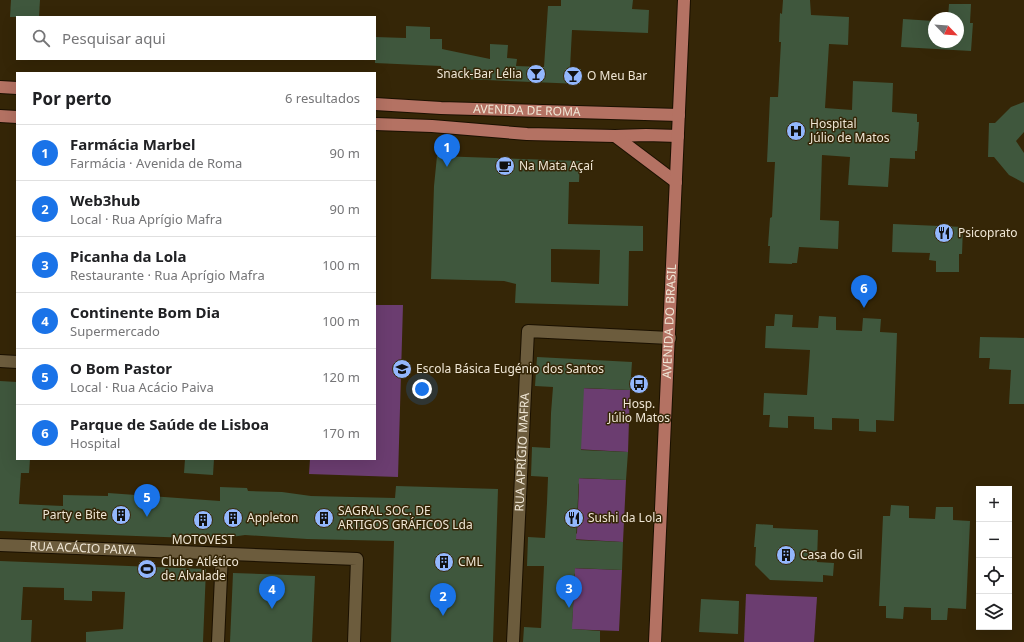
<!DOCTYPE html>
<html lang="pt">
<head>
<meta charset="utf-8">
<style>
	body { margin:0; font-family:"Noto Sans",sans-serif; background:#f6f6f6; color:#202124 }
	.controls { position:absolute; right:12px; bottom:12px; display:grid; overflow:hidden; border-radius:0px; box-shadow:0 4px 16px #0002 }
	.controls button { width:36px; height:36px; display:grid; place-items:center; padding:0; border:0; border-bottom:1px solid #e0e0e0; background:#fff; color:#202124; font:20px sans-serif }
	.compass { position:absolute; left:928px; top:12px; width:36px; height:36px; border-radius:50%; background:#fff; box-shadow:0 4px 16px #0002; rotate:115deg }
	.you { position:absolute; left:422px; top:389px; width:14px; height:14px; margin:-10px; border:3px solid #fff; border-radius:50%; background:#1a73e8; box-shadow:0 0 0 6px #1a73e833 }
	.badge { display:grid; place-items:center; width:26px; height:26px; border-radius:50%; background:#1a73e8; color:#fff; font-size:13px; font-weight:700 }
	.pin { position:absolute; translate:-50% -33px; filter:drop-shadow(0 1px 2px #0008) }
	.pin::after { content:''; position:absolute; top:21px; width:14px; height:12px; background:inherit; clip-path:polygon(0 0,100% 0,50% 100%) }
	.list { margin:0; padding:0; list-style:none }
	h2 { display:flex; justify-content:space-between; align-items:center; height:52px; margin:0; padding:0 16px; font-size:17px }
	h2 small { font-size:13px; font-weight:400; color:#757577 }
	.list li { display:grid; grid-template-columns:26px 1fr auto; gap:12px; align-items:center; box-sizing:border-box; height:56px; padding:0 16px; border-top:1px solid #e0e0e0 }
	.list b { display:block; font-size:15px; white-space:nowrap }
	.list p { margin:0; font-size:13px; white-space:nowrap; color:#757577 }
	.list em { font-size:13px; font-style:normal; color:#757577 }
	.icon { flex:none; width:22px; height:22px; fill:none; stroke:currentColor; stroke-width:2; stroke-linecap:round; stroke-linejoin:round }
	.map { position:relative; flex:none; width:1024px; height:642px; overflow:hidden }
	.search { position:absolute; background:#fff; box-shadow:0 4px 16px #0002; left:16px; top:16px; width:360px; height:44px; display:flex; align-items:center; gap:10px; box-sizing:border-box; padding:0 14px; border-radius:0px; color:#757577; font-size:15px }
	.panel { position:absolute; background:#fff; box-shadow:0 4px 16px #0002; left:16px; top:72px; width:360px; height:388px; border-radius:0px }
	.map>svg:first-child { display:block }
	.green { fill:#6b3d70 }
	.building { fill:#3f573d; fill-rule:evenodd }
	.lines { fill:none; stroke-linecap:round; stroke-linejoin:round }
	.minor-casing { stroke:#1a1000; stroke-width:14 }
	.major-casing { stroke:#1a1000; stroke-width:14 }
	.minor { stroke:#6c5c3d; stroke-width:12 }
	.major { stroke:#b47263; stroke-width:12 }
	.labels { text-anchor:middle; stroke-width:3; stroke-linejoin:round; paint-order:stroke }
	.poi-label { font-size:12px; fill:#efe6d5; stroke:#352607; text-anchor:start }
	.street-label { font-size:12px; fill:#efe6d5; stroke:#352607 }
</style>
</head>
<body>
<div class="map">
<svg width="1024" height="642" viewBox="0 0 1024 642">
	<rect width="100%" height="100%" fill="#352607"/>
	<g class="green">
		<polygon points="375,305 403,305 398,477 309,474 310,459 375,459"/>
		<polygon points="578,388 630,390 628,452 575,449"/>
		<polygon points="573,478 626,480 623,542 571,539 577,533 579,484"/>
		<polygon points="569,568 622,570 619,631 566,629 572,623 575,574"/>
		<polygon points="746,594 817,597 814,642 744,642"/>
	</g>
	<g class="building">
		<polygon points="11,0 40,0 39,17 10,17"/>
		<polygon points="561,0 633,0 632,9 649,10 648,33 572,30 570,68 581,69 580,84 440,78 441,66 375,63 375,37 406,38 406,26 430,27 430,39 442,39 442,49 490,59 490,44 508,45 507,58 517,59 516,66 544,67 548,6 561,6"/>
		<polygon points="783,0 810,0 811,15 849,17 848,45 829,44 825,108 852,110 853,81 893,83 892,112 917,114 917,122 919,122 917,151 915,151 915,159 890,158 888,187 848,185 850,157 822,155 820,220 839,221 838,249 799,247 797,263 792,263 792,264 769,263 770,246 768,246 770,218 772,217 775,162 767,162 770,97 778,97 781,42 779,42 780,13 782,14"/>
		<polygon points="949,4 971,4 970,23 973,23 971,51 901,47 903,19 934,21 934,42 958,42 958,18 948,18"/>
		<polygon points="1024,102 1024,132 1016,141 1024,153 1024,183 1009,175 994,157 988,157 989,123 995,123 1011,107"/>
		<path d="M437 156 580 161 579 182H569L568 224 643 226V251H629L628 306 515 303 516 284 504 281 431 279 434 186ZM551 249 600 250 599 284 551 282Z"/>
		<polygon points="893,224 963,227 962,254 959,254 959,272 936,272 936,261 929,260 930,253 892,252"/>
		<polygon points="775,314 793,315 792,327 818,328 819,316 836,317 836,330 862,331 863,318 881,319 880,332 897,333 894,421 876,420 876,432 859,431 859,419 832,418 832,430 814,429 814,417 788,416 788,428 769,427 770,415 763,415 764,393 807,395 810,350 765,348 766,326 774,326"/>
		<polygon points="980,337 1024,338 1024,404 1009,404 1011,370 989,369 990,358 979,358"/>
		<polygon points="537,357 632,362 630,390 584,388 581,450 628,452 626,480 579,478 576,540 623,542 622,570 575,568 572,629 600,631 600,642 523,642 524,627 541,628 544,566 527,566 528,537 545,538 547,503 548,477 531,476 532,447 550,448 551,413 553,387 535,386"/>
		<polygon points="0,381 17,382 17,459 30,459 29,473 21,473 19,504 63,506 63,495 108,496 108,493 220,501 220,487 247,488 248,491 282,492 311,496 395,498 396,486 498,489 493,642 391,642 394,541 307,539 245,535 218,539 0,531"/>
		<polygon points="185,459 214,459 213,475 184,473"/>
		<polygon points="891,505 909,506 909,518 935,519 936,507 953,507 953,520 970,521 966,609 948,608 947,620 931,620 931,608 904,607 903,619 886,618 886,606 879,606 883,516 890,516"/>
		<polygon points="756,524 773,525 773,528 818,530 817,562 834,563 833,576 823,575 823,582 770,580 755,565 756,547 754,547"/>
		<polygon points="0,561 206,569 203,642 86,642 86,632 123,629 125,592 92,591 92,601 64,600 64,588 23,587 21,620 32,620 31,642 0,642"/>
		<polygon points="233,573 315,576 312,642 230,642"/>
		<polygon points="701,599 739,601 738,634 699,632"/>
	</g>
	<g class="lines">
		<defs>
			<g id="minor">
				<polyline points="0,361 17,362"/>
				<path id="s1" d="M0 545 357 559 354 642"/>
				<polyline points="218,642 222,554"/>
				<path id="s2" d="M513 642 528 331 670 338"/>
			</g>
			<g id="major">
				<polyline points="0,87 17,88"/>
				<path id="s3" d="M375 104 441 108 679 115"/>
				<polyline points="0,116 17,117"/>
				<polyline points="375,124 432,126 527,134 615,136 646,135 678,136"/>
				<polyline points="615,136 676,182"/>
				<path id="s4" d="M655 642 684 0"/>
			</g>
		</defs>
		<use href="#minor" class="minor-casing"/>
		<use href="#major" class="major-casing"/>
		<use href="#minor" class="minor"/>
		<use href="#major" class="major"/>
	</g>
	<defs>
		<symbol id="bar-disc" viewBox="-11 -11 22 22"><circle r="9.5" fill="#93b7fd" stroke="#352607"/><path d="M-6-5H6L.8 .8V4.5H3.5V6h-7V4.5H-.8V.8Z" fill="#111"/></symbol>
		<symbol id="hospital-disc" viewBox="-11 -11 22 22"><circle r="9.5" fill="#93b7fd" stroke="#352607"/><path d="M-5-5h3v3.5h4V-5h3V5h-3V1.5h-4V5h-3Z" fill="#111"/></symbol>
		<symbol id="cafe-disc" viewBox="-11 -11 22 22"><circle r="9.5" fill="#93b7fd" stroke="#352607"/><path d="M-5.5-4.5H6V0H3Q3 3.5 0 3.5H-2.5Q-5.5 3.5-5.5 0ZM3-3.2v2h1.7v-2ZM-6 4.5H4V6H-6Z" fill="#111"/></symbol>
		<symbol id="restaurant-disc" viewBox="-11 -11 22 22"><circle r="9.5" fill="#93b7fd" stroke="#352607"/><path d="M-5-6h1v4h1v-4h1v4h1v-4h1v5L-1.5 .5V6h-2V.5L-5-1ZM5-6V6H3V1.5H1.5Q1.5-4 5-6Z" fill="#111"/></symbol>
		<symbol id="school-disc" viewBox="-11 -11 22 22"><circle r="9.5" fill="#93b7fd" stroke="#352607"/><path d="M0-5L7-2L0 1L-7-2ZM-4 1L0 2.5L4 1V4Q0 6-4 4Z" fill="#111"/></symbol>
		<symbol id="bus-disc" viewBox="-11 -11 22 22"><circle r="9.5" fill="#93b7fd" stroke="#352607"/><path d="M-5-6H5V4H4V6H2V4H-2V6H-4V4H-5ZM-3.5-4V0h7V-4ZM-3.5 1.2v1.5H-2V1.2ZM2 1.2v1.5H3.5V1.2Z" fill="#111"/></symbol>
		<symbol id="building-disc" viewBox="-11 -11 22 22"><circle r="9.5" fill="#93b7fd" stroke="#352607"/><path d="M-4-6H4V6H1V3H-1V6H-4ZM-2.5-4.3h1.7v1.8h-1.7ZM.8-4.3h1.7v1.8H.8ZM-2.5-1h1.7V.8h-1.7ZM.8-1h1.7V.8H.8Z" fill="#111"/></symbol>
		<symbol id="stadium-disc" viewBox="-11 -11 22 22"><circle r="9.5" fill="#93b7fd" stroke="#352607"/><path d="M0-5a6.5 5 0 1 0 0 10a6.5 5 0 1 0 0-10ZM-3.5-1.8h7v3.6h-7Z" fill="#111"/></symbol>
	</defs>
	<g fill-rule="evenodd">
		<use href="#bar-disc" x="525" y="63" width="22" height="22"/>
		<use href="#bar-disc" x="562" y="65" width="22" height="22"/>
		<use href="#hospital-disc" x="785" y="120" width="22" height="22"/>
		<use href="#cafe-disc" x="494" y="155" width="22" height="22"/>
		<use href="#restaurant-disc" x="933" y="222" width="22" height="22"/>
		<use href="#school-disc" x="391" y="358" width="22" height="22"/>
		<use href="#bus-disc" x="628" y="373" width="22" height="22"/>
		<use href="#building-disc" x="110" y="504" width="22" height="22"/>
		<use href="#building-disc" x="222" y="507" width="22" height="22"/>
		<use href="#building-disc" x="313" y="507" width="22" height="22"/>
		<use href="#restaurant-disc" x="563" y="507" width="22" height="22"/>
		<use href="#building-disc" x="192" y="509" width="22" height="22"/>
		<use href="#building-disc" x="775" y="544" width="22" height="22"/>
		<use href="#building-disc" x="433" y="551" width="22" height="22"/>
		<use href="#stadium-disc" x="136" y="558" width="22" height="22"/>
	</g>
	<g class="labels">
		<g class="poi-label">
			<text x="522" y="78" text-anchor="end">Snack-Bar Lélia</text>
			<text x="587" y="80">O Meu Bar</text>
			<text x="810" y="128">Hospital<tspan x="810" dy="14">Júlio de Matos</tspan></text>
			<text x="519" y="170">Na Mata Açaí</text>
			<text x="958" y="237">Psicoprato</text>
			<text x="416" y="373">Escola Básica Eugénio dos Santos</text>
			<text x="639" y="408" text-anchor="middle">Hosp.<tspan x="639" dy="14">Júlio Matos</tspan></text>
			<text x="338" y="515">SAGRAL SOC. DE<tspan x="338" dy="14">ARTIGOS GRÁFICOS Lda</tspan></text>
			<text x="107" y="519" text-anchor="end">Party e Bite</text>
			<text x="247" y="522">Appleton</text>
			<text x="588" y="522">Sushi da Lola</text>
			<text x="203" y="544" text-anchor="middle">MOTOVEST</text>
			<text x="800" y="559">Casa do Gil</text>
			<text x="161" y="566">Clube Atlético<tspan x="161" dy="14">de Alvalade</tspan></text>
			<text x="458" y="566">CML</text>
		</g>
		<g class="street-label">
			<text dy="4" stroke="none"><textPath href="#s3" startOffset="152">AVENIDA DE ROMA</textPath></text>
			<text dy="4" stroke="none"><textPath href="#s4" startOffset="321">AVENIDA DO BRASIL</textPath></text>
			<text dy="4" stroke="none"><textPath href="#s2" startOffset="190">RUA APRÍGIO MAFRA</textPath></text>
			<text dy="4" stroke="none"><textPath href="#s1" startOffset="83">RUA ACÁCIO PAIVA</textPath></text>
		</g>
	</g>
</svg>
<div class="controls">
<button>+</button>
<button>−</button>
<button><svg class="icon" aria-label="locate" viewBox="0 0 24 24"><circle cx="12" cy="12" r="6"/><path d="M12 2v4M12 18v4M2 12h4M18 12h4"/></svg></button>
<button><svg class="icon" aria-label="layers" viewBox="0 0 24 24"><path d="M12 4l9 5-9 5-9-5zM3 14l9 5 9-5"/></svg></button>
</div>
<svg class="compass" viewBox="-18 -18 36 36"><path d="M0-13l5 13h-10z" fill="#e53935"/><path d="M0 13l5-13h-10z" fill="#757577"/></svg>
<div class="you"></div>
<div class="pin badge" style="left:447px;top:167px">1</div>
<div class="pin badge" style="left:443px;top:616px">2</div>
<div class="pin badge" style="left:569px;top:608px">3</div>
<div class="pin badge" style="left:272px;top:609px">4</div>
<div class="pin badge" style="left:147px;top:517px">5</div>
<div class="pin badge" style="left:864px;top:308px">6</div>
<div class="search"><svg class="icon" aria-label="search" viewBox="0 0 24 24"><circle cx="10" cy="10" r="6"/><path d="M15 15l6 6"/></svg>Pesquisar aqui</div>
<section class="panel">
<h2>Por perto<small>6 resultados</small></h2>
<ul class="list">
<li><span class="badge">1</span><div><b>Farmácia Marbel</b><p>Farmácia · Avenida de Roma</p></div><em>90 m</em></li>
<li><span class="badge">2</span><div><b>Web3hub</b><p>Local · Rua Aprígio Mafra</p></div><em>90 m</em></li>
<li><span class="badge">3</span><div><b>Picanha da Lola</b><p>Restaurante · Rua Aprígio Mafra</p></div><em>100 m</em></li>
<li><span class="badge">4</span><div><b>Continente Bom Dia</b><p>Supermercado</p></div><em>100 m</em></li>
<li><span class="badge">5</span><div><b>O Bom Pastor</b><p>Local · Rua Acácio Paiva</p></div><em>120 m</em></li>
<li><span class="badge">6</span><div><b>Parque de Saúde de Lisboa</b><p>Hospital</p></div><em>170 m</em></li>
</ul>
</section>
</div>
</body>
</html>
